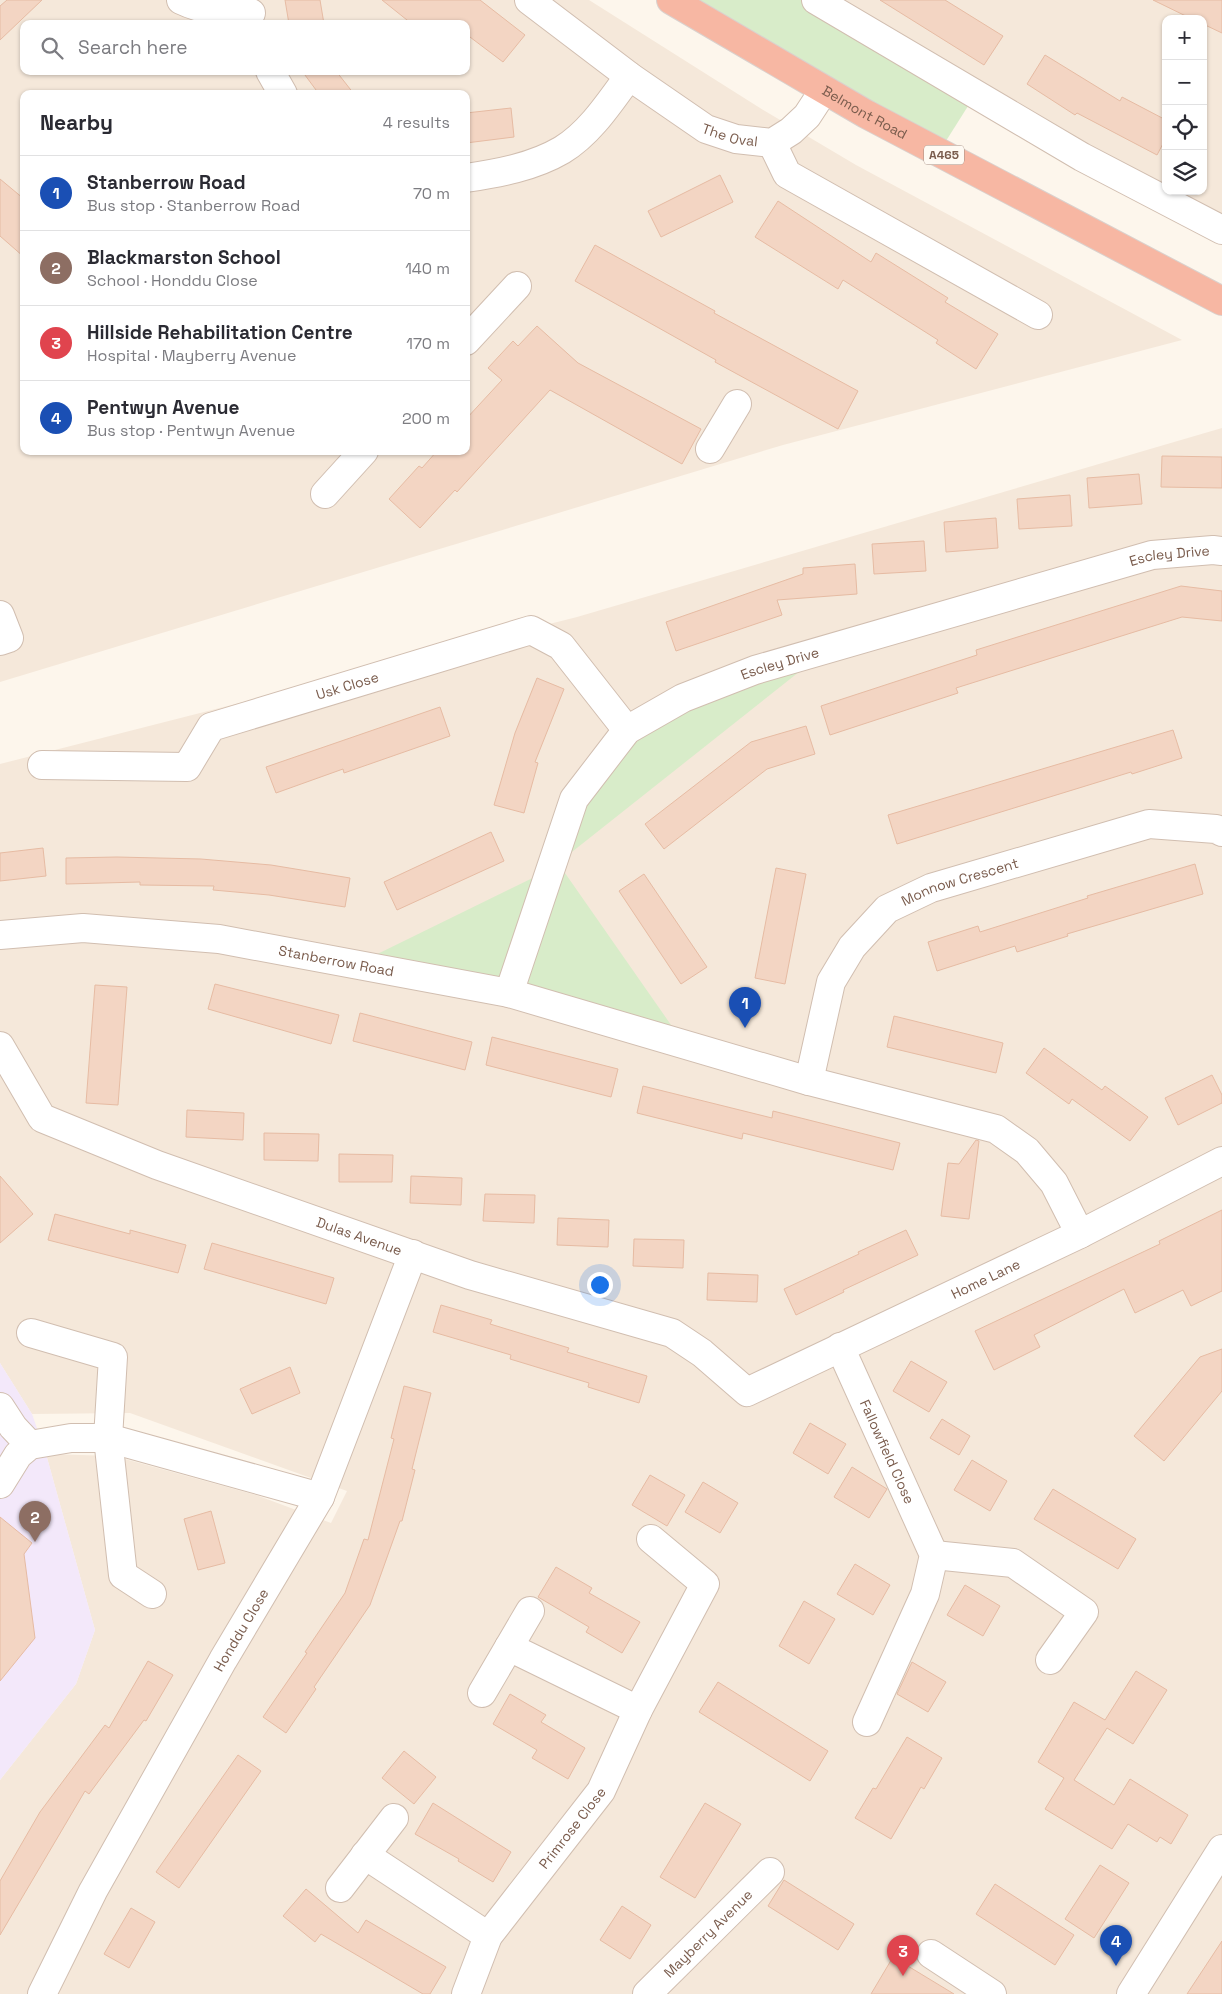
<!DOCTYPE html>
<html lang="en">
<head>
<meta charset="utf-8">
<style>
	body { margin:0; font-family:"Space Grotesk",sans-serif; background:#f7f7f7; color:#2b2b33 }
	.controls { position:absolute; right:15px; top:15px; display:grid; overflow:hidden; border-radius:10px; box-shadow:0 1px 4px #0004 }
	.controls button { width:45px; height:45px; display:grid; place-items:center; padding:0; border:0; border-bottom:1px solid #e1e1e2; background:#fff; color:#2b2b33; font:25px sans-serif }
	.you { position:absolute; left:599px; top:1284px; width:18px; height:18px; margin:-12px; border:4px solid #fff; border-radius:50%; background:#1a73e8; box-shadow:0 0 0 8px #1a73e833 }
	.badge { display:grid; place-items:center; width:32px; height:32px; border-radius:50%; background:#0b8043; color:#fff; font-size:16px; font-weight:700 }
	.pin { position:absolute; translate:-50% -41px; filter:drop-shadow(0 1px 2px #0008) }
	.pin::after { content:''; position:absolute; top:26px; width:18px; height:15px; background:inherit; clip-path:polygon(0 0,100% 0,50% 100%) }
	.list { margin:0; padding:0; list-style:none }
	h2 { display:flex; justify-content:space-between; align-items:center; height:65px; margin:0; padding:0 20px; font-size:21px }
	h2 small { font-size:16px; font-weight:400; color:#7c7c81 }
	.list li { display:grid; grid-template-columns:32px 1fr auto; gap:15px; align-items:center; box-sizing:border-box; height:75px; padding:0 20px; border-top:1px solid #e1e1e2 }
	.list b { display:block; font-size:19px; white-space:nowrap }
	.list p { margin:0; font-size:16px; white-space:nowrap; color:#7c7c81 }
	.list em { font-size:16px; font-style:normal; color:#7c7c81 }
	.icon { flex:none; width:28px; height:28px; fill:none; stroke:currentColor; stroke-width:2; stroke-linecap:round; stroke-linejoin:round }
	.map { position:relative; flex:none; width:1222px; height:1994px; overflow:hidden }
	.search { position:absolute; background:#fff; box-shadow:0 1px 4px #0004; left:20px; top:20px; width:450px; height:55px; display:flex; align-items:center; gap:12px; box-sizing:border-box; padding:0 18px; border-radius:10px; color:#7c7c81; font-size:19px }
	.panel { position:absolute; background:#fff; box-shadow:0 1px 4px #0004; left:20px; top:90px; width:450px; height:365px; border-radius:10px }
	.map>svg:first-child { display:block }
	.residential { fill:#f5e8da; fill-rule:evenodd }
	.education { fill:#f3e8fa }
	.green { fill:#d8ecc9 }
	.building { fill:#f3d5c3; stroke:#e6bba3 }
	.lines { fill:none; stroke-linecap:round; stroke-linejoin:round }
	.minor-casing { stroke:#d1beb0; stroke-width:30 }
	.highway-casing { stroke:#dad1cd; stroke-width:30 }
	.minor { stroke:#fff; stroke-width:28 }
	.highway { stroke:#f7b7a3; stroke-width:28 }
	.labels { text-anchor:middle; stroke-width:5; stroke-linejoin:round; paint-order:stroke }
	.shield { fill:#fffaf3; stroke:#a28b7f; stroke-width:1 }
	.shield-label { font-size:12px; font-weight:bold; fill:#7a5c4d }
	.street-label { font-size:14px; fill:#7a5c4d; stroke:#fffaf3 }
</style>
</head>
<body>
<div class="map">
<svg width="1222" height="1994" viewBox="0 0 1222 1994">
	<rect width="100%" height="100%" fill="#fdf6ec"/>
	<g class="residential">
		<path d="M0 0H589L760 108 856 165 1182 340 783 445 0 682ZM24 24H466V71H24ZM24 94H466V451H24Z"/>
		<polygon points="822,0 1222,0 1222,218 1173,191 1203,191 1203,19 1166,19 1166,188"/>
		<polygon points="1222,428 1222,1994 0,1994 0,1780 76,1684 95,1630 46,1454 114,1456 256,1495 331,1523 347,1491 130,1413 32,1414 0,1363 0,764 577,617"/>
	</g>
	<polygon class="education" points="0,1363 32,1414 46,1454 95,1630 76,1684 0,1780"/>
	<g class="green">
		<polygon points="671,0 816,0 975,95 939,152"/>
		<polygon points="828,649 558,863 685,1045 357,964 551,869 627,730"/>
	</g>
	<g class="building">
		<polygon points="7,0 42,0 0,40 0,6"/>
		<polygon points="285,0 320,0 324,24 289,24"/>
		<polygon points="382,0 480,0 525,35 503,62 466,34 466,24 412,24"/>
		<polygon points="880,0 945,0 1003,36 984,65"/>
		<polygon points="1153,0 1222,0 1222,33 1203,24 1203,19 1192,19"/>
		<polygon points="1045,55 1120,101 1122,97 1166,120 1166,138 1157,155 1077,113 1075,115 1027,84"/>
		<polygon points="302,71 336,71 354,94 319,94"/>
		<polygon points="511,108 514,137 466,143 466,113"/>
		<polygon points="720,175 733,202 661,237 648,211"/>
		<polygon points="0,179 24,199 24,257 0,236"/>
		<polygon points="778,201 871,262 876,253 948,298 945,302 998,334 976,369 936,343 938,340 843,280 838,289 755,237"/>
		<polygon points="595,245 715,311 714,313 858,391 838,429 715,362 716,360 575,281"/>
		<polygon points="537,326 578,363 701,429 682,464 550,390 457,492 455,490 420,528 389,499 419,466 422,468 437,451 466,451 466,419 502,380 488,368 513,341 518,346"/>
		<polygon points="1162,456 1222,457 1222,488 1161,487"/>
		<polygon points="1139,474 1142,504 1089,508 1087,478"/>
		<polygon points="1070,495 1072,526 1019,529 1017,499"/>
		<polygon points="996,518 998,548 946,552 944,522"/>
		<polygon points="924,541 926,571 874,574 872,544"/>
		<polygon points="855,564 857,594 777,600 782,615 676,651 666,622 803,574 803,568"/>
		<polygon points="1181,586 1222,591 1222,621 1182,617 956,688 958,693 830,735 821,706 977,655 976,650"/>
		<polygon points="537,678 564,689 535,762 538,763 524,813 494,805 515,733"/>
		<polygon points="440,707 450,736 344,773 343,769 276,793 266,767"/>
		<polygon points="806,726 815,754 767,769 664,849 645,824 751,742"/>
		<polygon points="1173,730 1182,758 1132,774 1131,772 897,844 888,815"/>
		<polygon points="491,832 504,861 397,910 384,882"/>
		<polygon points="43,848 46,876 0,881 0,853"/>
		<polygon points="117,857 201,859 271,865 350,878 345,907 269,895 213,890 214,886 140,885 140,882 66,884 66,858"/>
		<polygon points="1195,864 1203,894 1067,934 1068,936 1017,952 1015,946 937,971 928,942 978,926 980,932 1088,898 1087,896"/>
		<polygon points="776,868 806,874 785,984 755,978"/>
		<polygon points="644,874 707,967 681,984 619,891"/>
		<polygon points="215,984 339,1015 331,1044 208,1009"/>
		<polygon points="95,985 127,987 118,1105 86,1103"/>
		<polygon points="360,1013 472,1042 465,1070 353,1041"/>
		<polygon points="894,1016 1003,1043 996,1073 887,1047"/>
		<polygon points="492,1037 618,1069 611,1097 486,1065"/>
		<polygon points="1044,1048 1102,1090 1105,1086 1148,1117 1130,1141 1072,1099 1069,1104 1026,1073"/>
		<polygon points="1212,1075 1222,1095 1222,1103 1178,1125 1165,1098"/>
		<polygon points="643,1086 772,1118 773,1111 900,1143 893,1170 743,1133 742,1139 637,1113"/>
		<polygon points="187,1110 244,1113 243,1140 186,1137"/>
		<polygon points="264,1133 319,1134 318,1161 264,1160"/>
		<polygon points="976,1140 979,1141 969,1219 941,1216 948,1163 959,1164"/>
		<polygon points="339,1154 393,1155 392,1182 339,1182"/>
		<polygon points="0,1176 33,1214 0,1243"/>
		<polygon points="411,1176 462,1178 461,1205 410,1203"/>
		<polygon points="485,1194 535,1195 534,1223 483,1221"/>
		<polygon points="1222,1210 1222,1291 1191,1306 1183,1290 1135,1313 1124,1289 1034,1335 1040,1347 994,1370 975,1331 1160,1244 1159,1241"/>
		<polygon points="55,1214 130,1234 130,1230 186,1245 178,1273 48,1240"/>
		<polygon points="558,1218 609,1220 608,1247 557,1245"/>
		<polygon points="906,1230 918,1255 843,1290 844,1292 796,1315 784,1289 859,1254 858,1252"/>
		<polygon points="634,1239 684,1240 683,1268 633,1266"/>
		<polygon points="212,1243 334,1278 326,1304 204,1269"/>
		<polygon points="708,1273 758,1275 757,1302 707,1300"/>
		<polygon points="441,1305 492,1320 490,1324 569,1348 567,1352 647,1376 639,1403 588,1387 589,1383 510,1359 511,1355 433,1332"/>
		<polygon points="1222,1349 1222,1391 1164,1461 1134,1436 1200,1357"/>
		<polygon points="911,1361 947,1382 929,1412 893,1391"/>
		<polygon points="290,1367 300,1393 252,1414 240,1389"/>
		<polygon points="404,1386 431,1393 412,1469 415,1470 402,1521 400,1521 370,1605 314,1687 316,1689 286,1733 263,1717 307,1653 305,1652 345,1593 364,1539 368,1540 394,1439 391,1438"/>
		<polygon points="942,1419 970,1436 959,1455 930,1438"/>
		<polygon points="810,1423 846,1444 828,1474 793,1453"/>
		<polygon points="972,1460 1007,1481 990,1511 954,1490"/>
		<polygon points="852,1467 887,1489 869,1518 834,1497"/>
		<polygon points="650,1475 685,1495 667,1526 632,1505"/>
		<polygon points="703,1482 738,1503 720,1533 685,1512"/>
		<polygon points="1053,1489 1136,1539 1118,1569 1034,1519"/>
		<polygon points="211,1511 225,1563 198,1570 184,1519"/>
		<polygon points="0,1517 32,1543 24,1554 35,1638 0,1681"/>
		<polygon points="855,1564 890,1585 873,1615 837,1594"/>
		<polygon points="556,1567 592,1588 589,1593 640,1622 622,1653 586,1632 589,1627 538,1597"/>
		<polygon points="965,1585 1000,1606 983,1636 947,1615"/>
		<polygon points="804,1601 835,1619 809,1664 779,1646"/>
		<polygon points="148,1661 173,1675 146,1721 144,1720 89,1794 85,1791 0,1935 0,1881 40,1812 105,1725 109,1728"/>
		<polygon points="912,1662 946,1682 928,1712 897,1694"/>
		<polygon points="1136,1671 1167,1690 1133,1744 1107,1728 1074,1780 1114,1805 1130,1779 1188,1815 1171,1844 1160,1837 1157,1842 1128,1824 1112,1849 1045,1809 1064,1778 1038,1762 1074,1702 1105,1720"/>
		<polygon points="718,1682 828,1751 810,1781 699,1712"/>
		<polygon points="510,1694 546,1715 541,1722 585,1748 568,1779 532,1758 537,1750 493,1724"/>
		<polygon points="907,1737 942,1758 924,1789 921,1787 891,1839 855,1818 873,1788 876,1789"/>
		<polygon points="404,1751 436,1777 414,1804 382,1778"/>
		<polygon points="238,1755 261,1771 179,1888 156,1872"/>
		<polygon points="433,1803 511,1852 493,1882 458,1861 459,1859 415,1834"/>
		<polygon points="705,1803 741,1824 695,1898 660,1877"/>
		<polygon points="1100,1865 1129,1883 1094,1938 1065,1919"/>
		<polygon points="784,1880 854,1924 838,1950 768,1906"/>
		<polygon points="995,1884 1074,1935 1055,1965 976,1914"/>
		<polygon points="306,1889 358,1933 366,1920 446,1967 430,1994 423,1994 321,1934 315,1942 283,1916"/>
		<polygon points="622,1906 651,1925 630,1959 600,1940"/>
		<polygon points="131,1908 155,1922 129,1968 104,1954"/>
		<polygon points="1222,1941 1222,1994 1187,1994"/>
		<polygon points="893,1957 954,1994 871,1994"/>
	</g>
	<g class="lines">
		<defs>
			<g id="minor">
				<path d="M181 0C204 11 226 12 251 13"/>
				<path id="s1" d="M529 0 629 76 706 129 736 139 772 143 791 131 807 116 824 90"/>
				<polyline points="816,0 1082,157 1222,230"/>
				<polyline points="270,71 283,94"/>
				<polyline points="772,143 787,174 1038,315"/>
				<path d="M466 178C499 173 533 167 562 150 590 133 610 102 629 76"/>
				<polyline points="466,341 517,286"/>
				<polyline points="710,449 737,404"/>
				<polyline points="325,494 364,451"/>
				<polyline points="0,615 9,638 0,641"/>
				<path id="s2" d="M42 765 187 767 211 727 531 630 561 646 627 730"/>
				<path id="s3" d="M0 935 83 928 219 939 509 993 809 1081 996 1129 1027 1151 1054 1183 1080 1234"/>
				<path id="s4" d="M509 993 574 799 627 730 683 698 755 670 1152 555 1213 550 1222 551"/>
				<path id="s5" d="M0 1046 42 1118 157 1165 470 1275 672 1333 702 1353 747 1392 1080 1234 1222 1161"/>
				<path id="s6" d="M809 1081 831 982 852 947 887 909 931 888 1149 824 1216 829 1222 832"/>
				<polyline points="31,1333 113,1357 108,1438 123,1575 152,1594"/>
				<path id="s7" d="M840 1347 934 1555 925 1594 867 1722"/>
				<polyline points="0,1407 13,1427 30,1445"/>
				<polyline points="0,1484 18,1455 30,1445 71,1438 108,1438 320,1497"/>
				<polyline points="934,1555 1013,1563 1084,1612 1050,1660"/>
				<polyline points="509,1647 638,1710"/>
				<polyline points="482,1693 530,1611"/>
				<polyline points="365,1855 488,1936"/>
				<polyline points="340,1888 394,1818"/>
				<polyline points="931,1954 992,1994"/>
				<path id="s8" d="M42 1994 93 1891 223 1660 320 1497 413 1254"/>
				<path id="s9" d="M466 1994 488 1936 601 1791 638 1710 705 1584 651 1539"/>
				<path id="s10" d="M647 1994 770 1872"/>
				<polyline points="1131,1994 1222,1849"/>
			</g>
			<g id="highway">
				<path id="s11" d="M671 0 866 114 1222 301"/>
			</g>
		</defs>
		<use href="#minor" class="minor-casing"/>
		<use href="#highway" class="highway-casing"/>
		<use href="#minor" class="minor"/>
		<use href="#highway" class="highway"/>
	</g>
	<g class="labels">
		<rect class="shield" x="924" y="145.5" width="40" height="19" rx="4"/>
		<g class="shield-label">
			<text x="944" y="159">A465</text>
		</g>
		<g class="street-label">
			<text dy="5" stroke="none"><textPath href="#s11" startOffset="224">Belmont Road</textPath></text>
			<text dy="5" stroke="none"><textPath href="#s1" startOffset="244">The Oval</textPath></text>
			<text dy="5" stroke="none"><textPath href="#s4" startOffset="864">Escley Drive</textPath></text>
			<text dy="5" stroke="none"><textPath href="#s4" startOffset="459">Escley Drive</textPath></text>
			<text dy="5" stroke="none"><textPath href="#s2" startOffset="334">Usk Close</textPath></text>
			<text dy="5" stroke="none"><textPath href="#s6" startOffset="272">Monnow Crescent</textPath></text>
			<text dy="5" stroke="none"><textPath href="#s3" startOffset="339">Stanberrow Road</textPath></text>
			<text dy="5" stroke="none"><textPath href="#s5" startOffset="422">Dulas Avenue</textPath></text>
			<text dy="5" stroke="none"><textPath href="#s5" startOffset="1109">Home Lane</textPath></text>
			<text dy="5" stroke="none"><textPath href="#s7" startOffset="115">Fallowfield Close</textPath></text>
			<text dy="5" stroke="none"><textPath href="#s8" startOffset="415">Honddu Close</textPath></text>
			<text dy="5" stroke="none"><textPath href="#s9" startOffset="199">Primrose Close</textPath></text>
			<text dy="5" stroke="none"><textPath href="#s10" startOffset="86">Mayberry Avenue</textPath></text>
		</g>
	</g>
</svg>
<div class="controls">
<button>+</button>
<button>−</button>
<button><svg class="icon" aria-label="locate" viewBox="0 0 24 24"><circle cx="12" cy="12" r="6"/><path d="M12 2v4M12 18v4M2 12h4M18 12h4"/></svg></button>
<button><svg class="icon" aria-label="layers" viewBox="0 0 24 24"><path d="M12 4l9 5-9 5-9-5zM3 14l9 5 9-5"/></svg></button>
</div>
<div class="you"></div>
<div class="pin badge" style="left:745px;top:1028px;background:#1a4fb4">1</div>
<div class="pin badge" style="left:35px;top:1542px;background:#8d6e63">2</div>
<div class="pin badge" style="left:903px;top:1976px;background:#e0444e">3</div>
<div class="pin badge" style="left:1116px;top:1966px;background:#1a4fb4">4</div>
<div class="search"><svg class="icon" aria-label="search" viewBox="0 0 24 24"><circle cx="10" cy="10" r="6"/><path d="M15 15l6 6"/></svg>Search here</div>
<section class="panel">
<h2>Nearby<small>4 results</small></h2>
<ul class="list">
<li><span class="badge" style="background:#1a4fb4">1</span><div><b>Stanberrow Road</b><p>Bus stop · Stanberrow Road</p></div><em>70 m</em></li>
<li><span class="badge" style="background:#8d6e63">2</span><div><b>Blackmarston School</b><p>School · Honddu Close</p></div><em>140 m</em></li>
<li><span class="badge" style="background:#e0444e">3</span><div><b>Hillside Rehabilitation Centre</b><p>Hospital · Mayberry Avenue</p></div><em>170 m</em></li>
<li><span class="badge" style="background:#1a4fb4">4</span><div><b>Pentwyn Avenue</b><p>Bus stop · Pentwyn Avenue</p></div><em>200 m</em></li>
</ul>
</section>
</div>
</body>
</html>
